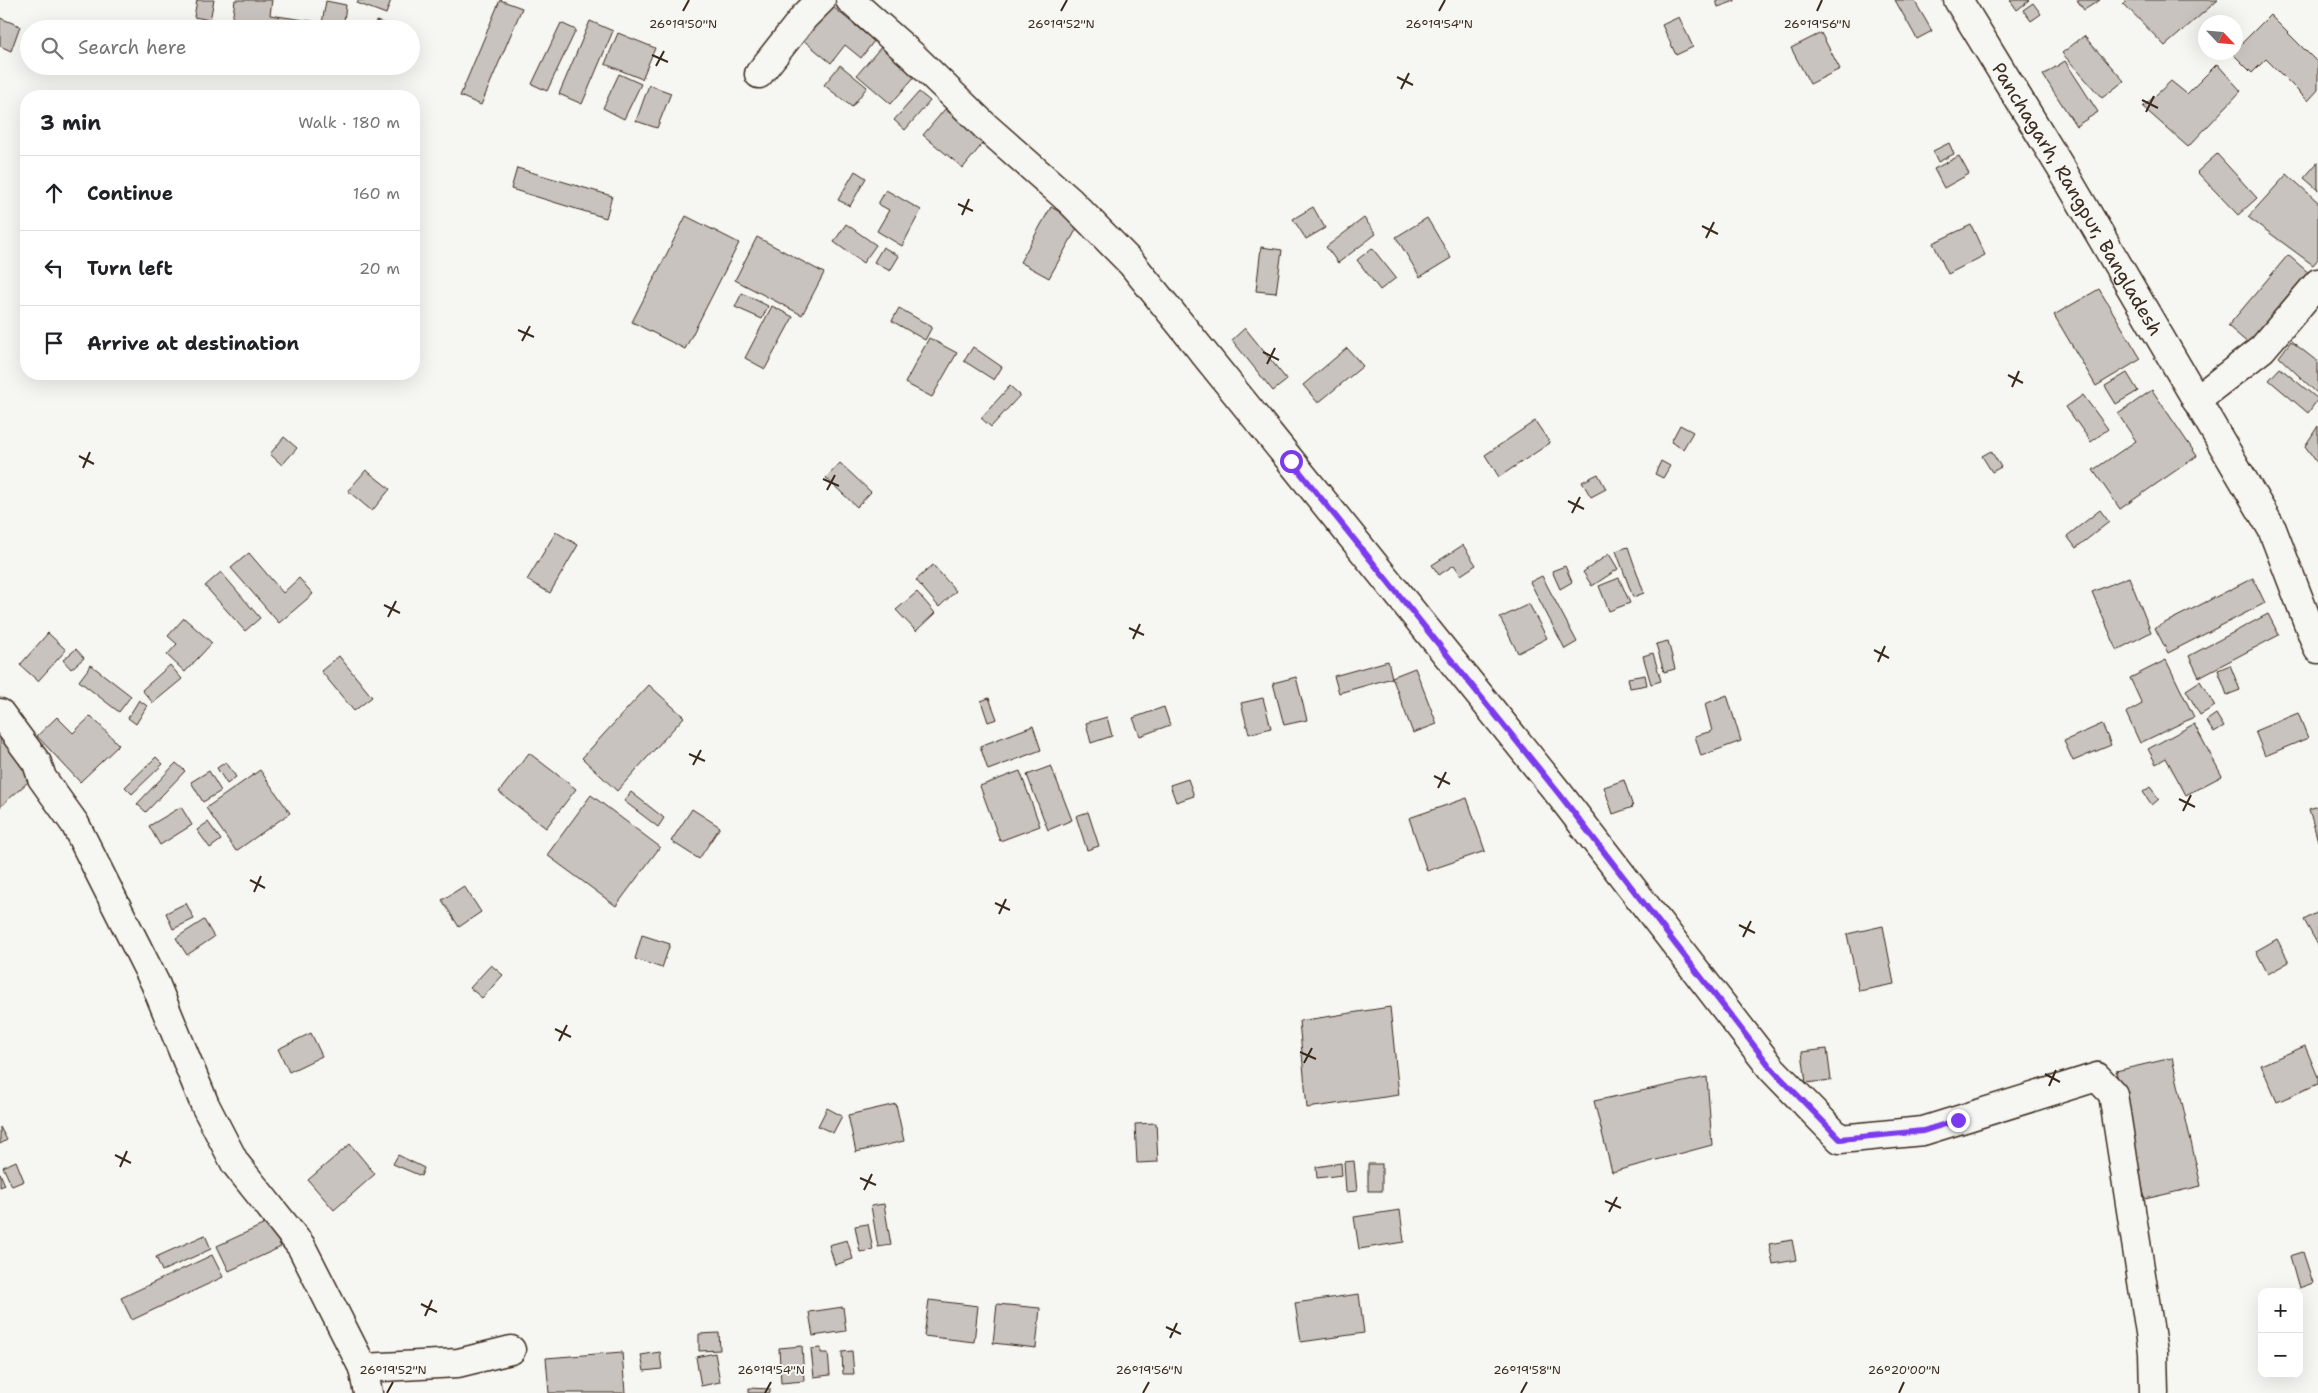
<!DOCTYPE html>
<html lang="en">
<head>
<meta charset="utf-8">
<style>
	body { margin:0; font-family:"Shantell Sans",sans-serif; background:#f2f2f2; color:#202124 }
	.controls { position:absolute; right:15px; bottom:15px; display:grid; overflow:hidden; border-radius:10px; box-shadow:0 5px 20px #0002 }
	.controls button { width:45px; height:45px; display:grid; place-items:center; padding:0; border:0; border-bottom:1px solid #e0e0e0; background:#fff; color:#202124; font:25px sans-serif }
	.compass { position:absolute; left:2198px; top:15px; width:45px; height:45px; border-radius:50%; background:#fff; box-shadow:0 5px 20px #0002; rotate:116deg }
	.stop { position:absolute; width:15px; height:15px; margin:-11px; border:4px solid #7c3aed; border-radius:50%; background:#fff }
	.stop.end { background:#7c3aed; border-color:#fff; box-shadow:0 1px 5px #0008 }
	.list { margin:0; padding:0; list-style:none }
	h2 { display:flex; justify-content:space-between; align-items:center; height:65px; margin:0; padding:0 20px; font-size:21px }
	h2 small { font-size:16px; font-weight:400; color:#757577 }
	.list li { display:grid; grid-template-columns:32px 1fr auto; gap:15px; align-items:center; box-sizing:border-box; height:75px; padding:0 20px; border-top:1px solid #e0e0e0 }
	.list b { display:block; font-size:19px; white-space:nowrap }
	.list em { font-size:16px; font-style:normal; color:#757577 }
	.icon { flex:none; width:28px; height:28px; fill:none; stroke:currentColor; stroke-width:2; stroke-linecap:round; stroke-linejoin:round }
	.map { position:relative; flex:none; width:2318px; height:1393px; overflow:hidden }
	.search { position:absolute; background:#fff; box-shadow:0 5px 20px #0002; left:20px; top:20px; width:400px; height:55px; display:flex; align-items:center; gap:12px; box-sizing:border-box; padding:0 18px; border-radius:28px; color:#757577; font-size:19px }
	.panel { position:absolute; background:#fff; box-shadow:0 5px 20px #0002; left:20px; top:90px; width:400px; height:290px; border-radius:20px }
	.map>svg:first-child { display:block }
	.building { fill:#c8c3be; stroke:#3b2a1e }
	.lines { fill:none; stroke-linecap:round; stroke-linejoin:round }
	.minor-casing { stroke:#3b2a1e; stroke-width:31 }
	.minor { stroke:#f6f6f2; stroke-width:28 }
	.route { stroke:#7c3aed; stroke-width:6 }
	.ticks { fill:none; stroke:#3b2a1e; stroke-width:2 }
	.labels { text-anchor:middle; stroke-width:4; stroke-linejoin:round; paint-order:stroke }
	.street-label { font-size:19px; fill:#3b2a1e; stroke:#f6f6f2 }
	.ticks-label { font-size:12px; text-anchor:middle; fill:#3b2a1e; stroke:#f6f6f2; stroke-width:4; stroke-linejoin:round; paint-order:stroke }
</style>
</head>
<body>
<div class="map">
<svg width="2318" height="1393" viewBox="0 0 2318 1393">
	<rect width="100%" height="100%" fill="#f6f6f2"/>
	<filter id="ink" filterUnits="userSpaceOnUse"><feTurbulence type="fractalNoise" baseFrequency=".02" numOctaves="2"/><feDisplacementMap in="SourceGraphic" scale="10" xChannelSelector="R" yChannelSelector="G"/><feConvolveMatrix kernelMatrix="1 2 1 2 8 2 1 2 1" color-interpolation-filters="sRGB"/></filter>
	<g filter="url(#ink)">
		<g class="building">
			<polygon points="197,0 214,0 210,20 194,17"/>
			<polygon points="235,0 272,0 270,15 318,22 317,29 231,29"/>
			<polygon points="359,0 391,0 386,14 357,3"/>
			<polygon points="500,0 522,8 481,105 460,96"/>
			<polygon points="1716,0 1735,0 1735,1 1718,7"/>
			<polygon points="1895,0 1914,0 1932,31 1917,39"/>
			<polygon points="2010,0 2030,0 2017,10"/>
			<polygon points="2077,0 2100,0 2084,10"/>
			<polygon points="2127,0 2218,0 2165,46 2123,3"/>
			<polygon points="326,1 346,5 343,29 321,29"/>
			<polygon points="2033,3 2041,14 2031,21 2023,10"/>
			<polygon points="832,6 874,41 861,58 845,45 831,63 803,40"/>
			<polygon points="2270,15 2318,63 2318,90 2308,101 2266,59 2252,73 2232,53"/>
			<polygon points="1679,17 1693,47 1676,55 1662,25"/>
			<polygon points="0,18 20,26 11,51 0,46"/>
			<polygon points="376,21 402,29 374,29"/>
			<polygon points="590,21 613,31 582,104 559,94"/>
			<polygon points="561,23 576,30 547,91 532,84"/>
			<polygon points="618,33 655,48 642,79 605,64"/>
			<polygon points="1821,33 1840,69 1810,84 1791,48"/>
			<polygon points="2084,36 2124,81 2102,98 2062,53"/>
			<polygon points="881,47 915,76 891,104 857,75"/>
			<polygon points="2065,61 2098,112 2076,126 2043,75"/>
			<polygon points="2217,64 2241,91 2188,147 2143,107 2171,81 2187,94"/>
			<polygon points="840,65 867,87 852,107 824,85"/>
			<polygon points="379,66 398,66 396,71"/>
			<polygon points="619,74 641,84 624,119 603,108"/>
			<polygon points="649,85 671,93 657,128 636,121"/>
			<polygon points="919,92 930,101 905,130 894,120"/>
			<polygon points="945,109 984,142 963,168 923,135"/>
			<polygon points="1949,143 1954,154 1938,162 1933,151"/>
			<polygon points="2217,154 2257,198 2238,215 2197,172"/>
			<polygon points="1959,156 1969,174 1944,188 1934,169"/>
			<polygon points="2318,162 2318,190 2304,178"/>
			<polygon points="517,168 612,196 606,218 511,189"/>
			<polygon points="855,171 866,178 850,206 838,200"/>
			<polygon points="2287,174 2318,202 2318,259 2313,265 2248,217"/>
			<polygon points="886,190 921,210 902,246 877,231 889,210 878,204"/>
			<polygon points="1051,207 1080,223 1049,278 1020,262"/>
			<polygon points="1313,207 1325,228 1306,239 1293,219"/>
			<polygon points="686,216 739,243 685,349 632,322"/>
			<polygon points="1364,218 1376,234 1338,263 1326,247"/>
			<polygon points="1427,218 1451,258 1420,277 1396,237"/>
			<polygon points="846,224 876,245 863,263 834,242"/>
			<polygon points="1971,225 1985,255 1948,274 1933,243"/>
			<polygon points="757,237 824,273 802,315 735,280"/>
			<polygon points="883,247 899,256 890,271 874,262"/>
			<polygon points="1261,247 1282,250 1276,293 1256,291"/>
			<polygon points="1372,248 1396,278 1380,290 1357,260"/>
			<polygon points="2288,255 2310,274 2250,345 2228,326"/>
			<polygon points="2099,289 2141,359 2096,386 2054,315"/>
			<polygon points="742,293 768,306 762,319 735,307"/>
			<polygon points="772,306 793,317 765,369 745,358"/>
			<polygon points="899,308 932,327 925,340 892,321"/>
			<polygon points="1245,328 1287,380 1273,391 1232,340"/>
			<polygon points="929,338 957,353 932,397 905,383"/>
			<polygon points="2291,341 2318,362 2318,394 2279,357"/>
			<polygon points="973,347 1002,367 994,380 964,361"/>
			<polygon points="1347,348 1363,366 1318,403 1303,385"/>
			<polygon points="2280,368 2318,399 2308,413 2269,380"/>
			<polygon points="2127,373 2138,391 2116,404 2105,386"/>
			<polygon points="1010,386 1020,395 991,427 981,418"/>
			<polygon points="2152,390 2197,456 2120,509 2093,470 2136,441 2118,414"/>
			<polygon points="2083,395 2108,429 2091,442 2066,407"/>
			<polygon points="1535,421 1550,443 1499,477 1485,455"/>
			<polygon points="1680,425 1693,432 1683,449 1671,442"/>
			<polygon points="2318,426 2318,464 2305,446"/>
			<polygon points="284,437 297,448 282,465 270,454"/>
			<polygon points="1991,451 2001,467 1992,472 1982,456"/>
			<polygon points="1661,461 1670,466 1663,478 1655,474"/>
			<polygon points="840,463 871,492 857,507 826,478"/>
			<polygon points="366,470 390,489 372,511 348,491"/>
			<polygon points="1598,474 1606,489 1591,497 1582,482"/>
			<polygon points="2100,510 2109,522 2076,548 2067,536"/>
			<polygon points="556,532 578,545 550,593 527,580"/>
			<polygon points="1463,545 1476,565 1461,575 1454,565 1439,575 1432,565"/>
			<polygon points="1628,547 1644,593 1633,597 1616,551"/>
			<polygon points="249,553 283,593 299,578 313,594 279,623 231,568"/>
			<polygon points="1609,554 1618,569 1592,586 1583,572"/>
			<polygon points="933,565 956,591 939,607 916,580"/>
			<polygon points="1565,566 1572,582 1560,589 1552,571"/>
			<polygon points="221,572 260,618 245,631 205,586"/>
			<polygon points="1542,576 1577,642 1565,649 1530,582"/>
			<polygon points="2129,577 2151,632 2117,650 2092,592"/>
			<polygon points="1619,578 1630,603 1609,611 1599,586"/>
			<polygon points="2253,578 2265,603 2168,653 2155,628"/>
			<polygon points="917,592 935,613 916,631 896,610"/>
			<polygon points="1529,604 1547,638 1518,653 1500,618"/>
			<polygon points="2268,614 2279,635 2199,677 2189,656"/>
			<polygon points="184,618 212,643 185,672 167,655 177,644 168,636"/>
			<polygon points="48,633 66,650 38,681 20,665"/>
			<polygon points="1668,641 1675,669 1664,672 1656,644"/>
			<polygon points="76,649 84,658 71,669 63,660"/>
			<polygon points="1653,653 1661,681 1651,684 1643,656"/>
			<polygon points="339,656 372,697 354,711 321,671"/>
			<polygon points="2166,660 2194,717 2140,743 2126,713 2142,704 2130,678"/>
			<polygon points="1388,661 1392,678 1339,693 1334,676"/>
			<polygon points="91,665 131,696 119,712 79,681"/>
			<polygon points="170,665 182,679 153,703 142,690"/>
			<polygon points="2230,665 2240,690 2227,695 2218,670"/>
			<polygon points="1415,668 1437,724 1413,733 1392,677"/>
			<polygon points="1645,675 1647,685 1630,688 1628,678"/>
			<polygon points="1296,677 1307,720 1284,725 1273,683"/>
			<polygon points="2200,681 2215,706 2200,715 2186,690"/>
			<polygon points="649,685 684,717 617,791 582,758"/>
			<polygon points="1727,695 1741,741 1701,756 1695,736 1712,731 1705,704"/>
			<polygon points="989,698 997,719 988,722 981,701"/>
			<polygon points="1263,698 1271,728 1249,734 1241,703"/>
			<polygon points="139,700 147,706 136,724 128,718"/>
			<polygon points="1164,707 1170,725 1140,736 1133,718"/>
			<polygon points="2298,713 2308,738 2265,756 2255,731"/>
			<polygon points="2216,714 2224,727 2214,733 2206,721"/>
			<polygon points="91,716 119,745 80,782 37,736 57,717 73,733"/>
			<polygon points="1107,717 1112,736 1091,743 1086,723"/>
			<polygon points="2102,724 2111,745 2073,761 2064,741"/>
			<polygon points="2194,724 2222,776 2186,795 2166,758 2156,764 2148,749"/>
			<polygon points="1033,726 1041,750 988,770 980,746"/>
			<polygon points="0,733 37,774 0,807"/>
			<polygon points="529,753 576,789 546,828 499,792"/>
			<polygon points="156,757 163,764 132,794 125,787"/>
			<polygon points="226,762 236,777 227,784 217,768"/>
			<polygon points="176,763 185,771 146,812 137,804"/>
			<polygon points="1051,766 1072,820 1048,830 1027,775"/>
			<polygon points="260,770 290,813 236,851 206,808"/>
			<polygon points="209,771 221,791 203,802 191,782"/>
			<polygon points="1020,771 1040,826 1000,841 980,786"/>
			<polygon points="1188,779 1194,796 1176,802 1170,785"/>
			<polygon points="1624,780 1633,807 1613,814 1604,787"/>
			<polygon points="2150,787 2159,799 2152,805 2143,792"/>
			<polygon points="631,792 664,818 658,827 624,801"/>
			<polygon points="591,795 660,847 616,906 547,855"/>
			<polygon points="1467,798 1485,851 1427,871 1409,818"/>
			<polygon points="2318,806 2318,841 2309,809"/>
			<polygon points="181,807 192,825 160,845 149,826"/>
			<polygon points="692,809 720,827 699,859 671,841"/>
			<polygon points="1088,812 1099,846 1087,850 1076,816"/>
			<polygon points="208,822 221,840 210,848 197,830"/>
			<polygon points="464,886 481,912 459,927 442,900"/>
			<polygon points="186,903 194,919 173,929 166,913"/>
			<polygon points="2318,912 2318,945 2304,920"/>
			<polygon points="204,920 214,937 187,955 176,938"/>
			<polygon points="1883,926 1894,984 1859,991 1847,934"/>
			<polygon points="642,935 670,944 662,968 635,959"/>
			<polygon points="2277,939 2289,962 2268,974 2256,951"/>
			<polygon points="491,965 503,975 482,998 470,988"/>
			<polygon points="1390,1007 1399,1095 1307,1108 1299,1021"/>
			<polygon points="311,1033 322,1056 289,1072 278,1049"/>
			<polygon points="2305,1046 2318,1077 2318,1084 2277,1102 2261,1065"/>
			<polygon points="1827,1049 1831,1080 1806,1083 1802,1052"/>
			<polygon points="2172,1058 2201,1186 2145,1199 2116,1071"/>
			<polygon points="1707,1077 1712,1145 1612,1172 1594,1101"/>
			<polygon points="896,1104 904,1141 856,1152 848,1115"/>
			<polygon points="827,1108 842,1116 833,1133 818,1126"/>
			<polygon points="1156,1123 1158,1162 1137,1163 1135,1124"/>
			<polygon points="0,1127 7,1140 0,1144"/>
			<polygon points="350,1144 375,1174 334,1210 308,1180"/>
			<polygon points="398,1155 424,1168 421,1176 393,1164"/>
			<polygon points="16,1161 24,1181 12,1186 3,1167"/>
			<polygon points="1354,1161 1357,1191 1346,1192 1344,1162"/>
			<polygon points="1341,1163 1342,1175 1317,1178 1316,1167"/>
			<rect x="1368" y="1164" width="14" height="27"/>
			<polygon points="0,1173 5,1185 0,1187"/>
			<polygon points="884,1204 891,1245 878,1247 871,1206"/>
			<polygon points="1400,1210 1404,1242 1359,1249 1354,1217"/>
			<polygon points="269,1222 281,1247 229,1271 217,1246"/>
			<polygon points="868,1224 873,1250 860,1252 855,1226"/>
			<polygon points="205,1235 211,1249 162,1271 156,1257"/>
			<polygon points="847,1240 853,1259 835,1265 829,1245"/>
			<polygon points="1792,1240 1796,1260 1773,1264 1769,1244"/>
			<polygon points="2303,1252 2313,1283 2299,1288 2290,1256"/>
			<polygon points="212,1255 223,1277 132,1320 121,1298"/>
			<polygon points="1359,1294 1364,1333 1301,1342 1295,1303"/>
			<polygon points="929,1300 978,1306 974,1342 924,1336"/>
			<polygon points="997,1304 1040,1308 1036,1348 993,1343"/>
			<polygon points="843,1307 846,1331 813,1336 809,1312"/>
			<polygon points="719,1333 720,1350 699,1351 699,1334"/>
			<polygon points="802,1346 804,1381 781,1383 779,1348"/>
			<polygon points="821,1348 821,1353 828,1353 830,1375 814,1377 811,1349"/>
			<polygon points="852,1351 854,1374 843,1374 842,1352"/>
			<polygon points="622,1352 625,1393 549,1393 546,1358"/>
			<polygon points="660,1352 662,1369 644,1371 641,1355"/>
			<polygon points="715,1353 720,1382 701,1386 696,1357"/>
			<polygon points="749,1388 770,1389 770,1393 749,1393"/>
		</g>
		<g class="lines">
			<defs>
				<g id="minor">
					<polyline points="850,0 913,56 985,126 1070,201 1132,264 1560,795 1772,1069 1840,1139 1923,1131 2097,1077 2113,1094 2153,1352 2154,1393"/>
					<path id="s1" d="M1958 0 2061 168 2272 529 2318 649"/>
					<polyline points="759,74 804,17 821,0"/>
					<polyline points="2196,400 2262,349 2318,283"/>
					<polyline points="0,713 37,763 42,778 75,824 155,983 205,1105 235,1163 301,1246 363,1368"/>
					<polyline points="368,1393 363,1368 458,1363 511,1350"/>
				</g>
			</defs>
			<use href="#minor" class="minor-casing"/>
			<use href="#minor" class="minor"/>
		</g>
	</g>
	<g class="lines" filter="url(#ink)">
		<polyline class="route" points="1291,461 1560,795 1772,1069 1840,1139 1923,1131 1958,1120"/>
	</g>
	<path class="ticks" d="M683 11 689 0M1061 11 1067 0M1439 11 1445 0M1817 11 1822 0M652 55 668 62M656 66 664 51M1397 77 1413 85M1401 89 1409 73M2142 100 2158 108M2146 112 2154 96M958 204 973 211M962 215 969 199M1702 226 1718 234M1706 238 1714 222M518 330 534 337M522 341 530 326M1263 352 1279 360M1267 364 1275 348M2008 375 2023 383M2012 387 2019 371M79 456 94 464M83 468 90 452M823 479 839 486M827 490 835 475M1568 501 1584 509M1572 513 1580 497M384 605 400 613M388 617 396 601M1129 628 1144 635M1133 639 1140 624M1874 650 1889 658M1878 662 1885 646M689 754 705 761M693 765 701 750M1434 776 1450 784M1438 788 1446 772M2179 799 2195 807M2183 811 2191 795M250 880 265 888M254 892 261 876M995 903 1010 910M999 914 1006 899M1739 925 1755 933M1743 937 1751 921M555 1029 571 1037M559 1041 567 1025M1300 1052 1316 1059M1304 1063 1312 1048M2045 1074 2060 1082M2049 1086 2056 1070M115 1155 131 1163M120 1167 127 1151M860 1178 876 1185M864 1190 872 1174M1605 1201 1621 1208M1609 1212 1617 1197M421 1304 437 1312M425 1316 432 1300M1166 1327 1181 1334M1170 1338 1177 1323M387 1393 393 1382M765 1393 771 1382M1143 1393 1149 1382M1521 1393 1527 1382M1899 1393 1904 1382"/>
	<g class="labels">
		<g class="street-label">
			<text dy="7" stroke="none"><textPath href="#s1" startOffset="232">Panchagarh, Rangpur, Bangladesh</textPath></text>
		</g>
	</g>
	<g class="ticks-label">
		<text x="683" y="28">26°19'50"N</text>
		<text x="1061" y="28">26°19'52"N</text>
		<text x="1439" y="28">26°19'54"N</text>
		<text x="1817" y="28">26°19'56"N</text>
		<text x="393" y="1374">26°19'52"N</text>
		<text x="771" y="1374">26°19'54"N</text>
		<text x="1149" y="1374">26°19'56"N</text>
		<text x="1527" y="1374">26°19'58"N</text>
		<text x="1904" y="1374">26°20'00"N</text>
	</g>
</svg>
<div class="controls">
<button>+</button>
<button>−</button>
</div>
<svg class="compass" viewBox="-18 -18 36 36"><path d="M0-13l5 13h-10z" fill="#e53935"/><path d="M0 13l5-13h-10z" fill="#757577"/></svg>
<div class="stop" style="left:1291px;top:461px"></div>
<div class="stop end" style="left:1958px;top:1120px"></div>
<div class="search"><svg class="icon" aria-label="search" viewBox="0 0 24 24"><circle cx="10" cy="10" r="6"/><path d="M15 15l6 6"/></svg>Search here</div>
<section class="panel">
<h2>3 min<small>Walk · 180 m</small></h2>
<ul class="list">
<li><svg class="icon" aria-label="ahead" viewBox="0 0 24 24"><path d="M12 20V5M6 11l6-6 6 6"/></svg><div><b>Continue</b></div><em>160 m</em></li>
<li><svg class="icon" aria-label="left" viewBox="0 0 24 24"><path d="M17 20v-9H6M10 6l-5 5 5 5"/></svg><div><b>Turn left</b></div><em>20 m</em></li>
<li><svg class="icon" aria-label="arrive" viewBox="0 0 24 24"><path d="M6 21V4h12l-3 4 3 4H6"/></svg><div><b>Arrive at destination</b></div></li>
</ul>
</section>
</div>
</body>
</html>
